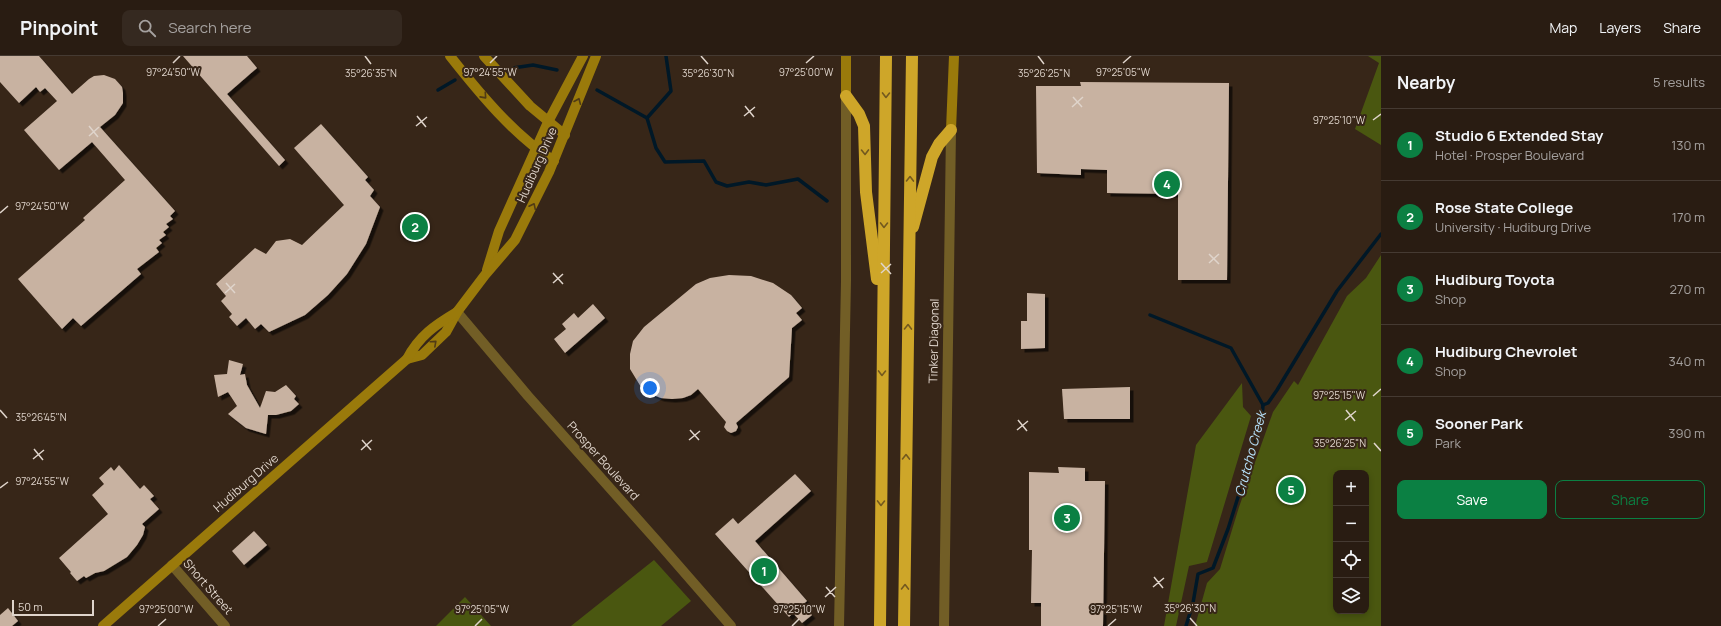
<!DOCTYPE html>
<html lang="en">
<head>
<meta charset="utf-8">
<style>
	body { margin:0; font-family:Manrope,sans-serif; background:#352920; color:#f1f3f6 }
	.controls { position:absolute; right:12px; bottom:12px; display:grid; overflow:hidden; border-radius:8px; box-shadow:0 2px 6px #0003 }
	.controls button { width:36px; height:36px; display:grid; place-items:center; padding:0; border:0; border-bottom:1px solid #453a32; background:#291c12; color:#f1f3f6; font:20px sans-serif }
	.scale { position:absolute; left:12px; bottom:10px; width:82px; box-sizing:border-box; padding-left:4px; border:2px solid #dfd4cb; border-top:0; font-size:11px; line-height:14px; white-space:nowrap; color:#dfd4cb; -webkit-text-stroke:3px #372618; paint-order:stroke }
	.you { position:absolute; left:650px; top:332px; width:14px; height:14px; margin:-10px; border:3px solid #fff; border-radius:50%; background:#1a73e8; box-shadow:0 0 0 6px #1a73e833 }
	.badge { display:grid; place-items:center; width:26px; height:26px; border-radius:50%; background:#0b8043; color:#fff; font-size:13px; font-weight:700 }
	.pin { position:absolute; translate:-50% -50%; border:2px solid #fff; box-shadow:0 1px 4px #0006 }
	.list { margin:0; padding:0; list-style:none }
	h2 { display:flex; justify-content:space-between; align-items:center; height:52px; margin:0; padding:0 16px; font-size:17px }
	h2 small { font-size:13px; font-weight:400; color:#a5a19f }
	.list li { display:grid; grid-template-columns:26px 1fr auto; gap:12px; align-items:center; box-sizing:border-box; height:72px; padding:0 16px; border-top:1px solid #453a32 }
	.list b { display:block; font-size:15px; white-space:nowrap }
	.list p { margin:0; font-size:13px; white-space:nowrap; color:#a5a19f }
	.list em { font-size:13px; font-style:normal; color:#a5a19f }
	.actions { display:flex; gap:8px; padding:12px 16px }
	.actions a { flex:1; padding:9px 0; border:1px solid #0b8043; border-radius:8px; text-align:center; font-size:14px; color:#0b8043 }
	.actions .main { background:#0b8043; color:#fff }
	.icon { flex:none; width:22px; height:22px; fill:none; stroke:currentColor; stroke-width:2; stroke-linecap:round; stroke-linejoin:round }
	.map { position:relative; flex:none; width:1381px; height:570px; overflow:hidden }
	header { display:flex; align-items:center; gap:24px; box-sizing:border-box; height:56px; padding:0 20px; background:#291c12; border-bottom:1px solid #453a32 }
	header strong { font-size:19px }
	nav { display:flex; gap:22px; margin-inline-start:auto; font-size:14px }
	.search { width:280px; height:36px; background:#352920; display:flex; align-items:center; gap:10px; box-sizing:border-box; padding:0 14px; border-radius:8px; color:#a5a19f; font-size:15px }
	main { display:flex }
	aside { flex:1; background:#291c12 }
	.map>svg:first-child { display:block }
	.green { fill:#4a5710; fill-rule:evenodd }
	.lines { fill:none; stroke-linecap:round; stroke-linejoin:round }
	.stream { stroke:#001827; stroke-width:3.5 }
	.building { fill:#c8b2a1; filter:url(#shadow) }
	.street { stroke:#725e26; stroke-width:10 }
	.secondary { stroke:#9a7a0b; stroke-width:10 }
	.highway { stroke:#cea629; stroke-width:12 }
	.oneway { stroke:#73591f }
	.oneway2 { stroke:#503b15 }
	.ticks { fill:none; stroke:#dfd4cb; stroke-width:1.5 }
	.labels { text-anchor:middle; stroke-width:4; stroke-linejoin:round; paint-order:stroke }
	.street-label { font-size:12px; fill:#dfd4cb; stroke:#372618 }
	.water-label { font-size:13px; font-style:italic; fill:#b8e3fd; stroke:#372618 }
	.ticks-label { font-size:10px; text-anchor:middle; fill:#dfd4cb; stroke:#372618; stroke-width:4; stroke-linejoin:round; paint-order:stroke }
</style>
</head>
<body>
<header>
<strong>Pinpoint</strong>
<div class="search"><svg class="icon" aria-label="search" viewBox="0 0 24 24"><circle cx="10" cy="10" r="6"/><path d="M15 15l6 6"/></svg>Search here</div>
<nav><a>Map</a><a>Layers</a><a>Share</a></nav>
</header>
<main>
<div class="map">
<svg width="1381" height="570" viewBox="0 0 1381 570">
	<defs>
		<filter id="shadow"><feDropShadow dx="3.5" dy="3.5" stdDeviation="0" flood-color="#0009"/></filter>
	</defs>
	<rect width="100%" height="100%" fill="#372618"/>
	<g class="green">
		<polygon points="1368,0 1381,0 1381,89 1355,73 1379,7"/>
		<path d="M1381 199V570H1195L1207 527 1220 513 1239 451 1273 356 1294 325 1298 329 1347 240 1366 222ZM1336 417H1366V555H1336Z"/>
		<polygon points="1242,327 1243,351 1251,360 1207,506 1189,510 1176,570 1164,570 1196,389"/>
		<polygon points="654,504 691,545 661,570 571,570"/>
		<polygon points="465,541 491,570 436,570"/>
	</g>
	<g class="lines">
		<g class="stream">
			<polyline points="666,0 671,35 647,62 656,92 665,106 704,105 716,126 727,130 749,126 766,129 798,123 827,145"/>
			<polyline points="513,12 533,9 557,14"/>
			<polyline points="438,34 455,24"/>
			<polyline points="597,34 647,62"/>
			<polyline points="1150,259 1231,292 1263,349"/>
			<polyline points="1263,349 1268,347 1277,334 1337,235 1381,178"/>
			<polyline points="1186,570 1193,547 1198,518 1213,512 1228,473 1250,403 1262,363 1263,349"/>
		</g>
	</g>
	<g class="building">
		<polygon points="0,0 39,0 72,38 89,23 94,20 104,19 115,23 122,31 123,37 123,47 115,59 100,71 175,155 170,160 173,163 166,168 169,171 163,176 166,179 159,184 162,187 156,192 159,196 137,213 141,218 81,270 73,262 62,273 18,223 85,164 83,162 125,124 92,86 59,114 24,74 57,45 45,32 40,36 36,31 19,47 0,26"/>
		<polygon points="183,0 247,0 257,12 227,38 285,104 279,110"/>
		<polygon points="1080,26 1229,27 1227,224 1178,224 1178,138 1107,137 1107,114 1081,113 1081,119 1037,117 1036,30 1081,30"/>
		<polygon points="321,68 368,121 365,124 374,134 370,140 380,151 366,188 347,218 328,239 305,259 269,276 261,268 255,273 246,262 237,270 229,261 232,258 221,245 226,240 216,228 255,192 266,198 276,185 290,183 302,189 344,149 294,92"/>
		<polygon points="729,219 751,220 773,227 791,239 802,252 796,257 802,264 792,272 789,321 736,367 738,371 736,375 731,377 727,375 724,371 726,366 698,333 691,339 683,342 672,343 661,342 651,338 641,331 630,313 630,298 633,285 644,271 696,228 710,222"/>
		<polygon points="1027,237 1045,238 1045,292 1021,293 1021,265 1027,265"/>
		<polygon points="593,248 605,262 565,297 554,283 566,273 562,268 574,257 578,262"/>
		<polygon points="229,304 243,308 240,319 245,318 247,329 260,352 266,335 275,336 286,329 296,340 294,343 299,348 291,355 276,359 268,359 266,378 246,372 228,358 237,350 228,336 218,341 214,319 227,318"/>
		<polygon points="1130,331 1130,363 1064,363 1062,333"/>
		<polygon points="119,409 140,433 144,429 154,440 150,443 159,453 142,468 145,471 143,479 137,489 127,501 104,515 95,517 86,522 84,520 77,525 70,517 71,516 59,502 108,458 92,439 104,428 99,422 111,411 114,415"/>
		<polygon points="1058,411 1085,412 1085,425 1105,425 1103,570 1041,570 1041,547 1031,547 1032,494 1029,494 1029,416 1059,417"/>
		<polygon points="795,418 811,435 755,485 807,545 802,549 812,559 802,567 793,557 789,561 715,478 733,462 738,468"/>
		<polygon points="254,475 267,489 244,509 232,495"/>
		<polygon points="8,552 18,565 12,570 0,570 0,559"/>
	</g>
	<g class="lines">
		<g class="street">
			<polyline points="457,256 528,340 657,485 731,570"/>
			<polyline points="172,509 225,570"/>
			<polyline points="839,570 846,225 846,40"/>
			<polyline points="944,570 951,74"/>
		</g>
		<g class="secondary">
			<path d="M450 0C480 38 513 78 554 105"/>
			<polyline points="484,0 530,50 565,79"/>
			<polyline points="846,0 846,40"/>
			<polyline points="951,74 954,0"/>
			<polyline points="487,214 499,175 548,66 583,0"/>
			<polyline points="407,303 422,299 446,276 457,256 485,219 515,184 549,116 596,0"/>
			<path d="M103 570 407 303C419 280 435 269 457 256"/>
		</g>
		<g class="highway">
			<polyline points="846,40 859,58 864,70 866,136 877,223"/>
			<polyline points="913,171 932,101 939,88 951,74"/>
			<polyline points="880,570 886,0"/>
			<polyline points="904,570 912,0"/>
		</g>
	</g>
	<defs><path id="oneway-chevron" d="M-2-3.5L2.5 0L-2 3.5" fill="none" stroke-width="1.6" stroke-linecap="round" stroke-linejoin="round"/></defs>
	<g class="oneway">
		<use href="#oneway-chevron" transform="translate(886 39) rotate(91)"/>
		<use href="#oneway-chevron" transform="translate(865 96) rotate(89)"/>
		<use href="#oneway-chevron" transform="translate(910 123) rotate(-89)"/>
		<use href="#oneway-chevron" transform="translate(884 169) rotate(91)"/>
		<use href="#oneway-chevron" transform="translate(908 271) rotate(-89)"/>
		<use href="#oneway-chevron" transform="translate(882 317) rotate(91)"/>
		<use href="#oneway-chevron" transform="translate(906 401) rotate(-89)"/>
		<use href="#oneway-chevron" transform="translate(881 447) rotate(91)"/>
		<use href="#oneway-chevron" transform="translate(905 531) rotate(-89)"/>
	</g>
	<g class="oneway2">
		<use href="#oneway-chevron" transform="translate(484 40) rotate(48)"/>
		<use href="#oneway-chevron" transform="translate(578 45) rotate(-67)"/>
		<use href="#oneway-chevron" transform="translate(533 150) rotate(-64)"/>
		<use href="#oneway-chevron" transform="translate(434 287) rotate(-42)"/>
	</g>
	<path class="ticks" d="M365 0 371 8M701 0 708 8M1038 0 1044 8M173 7 180 0M490 7 497 0M806 7 814 0M1123 7 1131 0M1073 41 1082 51M745 50 754 61M1072 51 1083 41M417 60 426 71M744 60 755 51M1373 64 1381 58M89 70 98 81M416 70 427 61M89 80 99 71M0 157 8 150M1209 198 1219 208M881 207 891 218M1209 207 1219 198M553 217 563 228M881 217 891 208M226 227 235 237M553 227 563 218M225 237 235 228M1373 340 1381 333M0 354 7 362M1346 354 1355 365M1018 364 1027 375M1345 364 1356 355M690 374 699 384M1017 374 1028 365M362 384 371 394M689 384 700 375M1374 387 1381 395M34 393 43 404M361 394 372 384M33 403 44 394M0 432 8 426M1154 521 1163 532M826 531 835 541M1153 531 1164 522M825 541 836 531M1190 562 1197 570M158 570 166 563M475 570 482 563M792 570 799 563M1108 570 1116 563"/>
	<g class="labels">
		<g class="street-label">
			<text transform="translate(537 109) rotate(-66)" y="4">Hudiburg Drive</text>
			<text transform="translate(934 285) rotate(-89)" y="4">Tinker Diagonal</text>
			<text transform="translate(603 405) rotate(48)" y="4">Prosper Boulevard</text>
			<text transform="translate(246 427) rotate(-41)" y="4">Hudiburg Drive</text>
			<text transform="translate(208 531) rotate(49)" y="4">Short Street</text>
		</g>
		<g class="water-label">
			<text transform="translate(1250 398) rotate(-75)" y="5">Crutcho Creek</text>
		</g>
	</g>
	<g class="ticks-label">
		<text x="173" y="20">97°24'50"W</text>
		<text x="490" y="20">97°24'55"W</text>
		<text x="806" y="20">97°25'00"W</text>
		<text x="1123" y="20">97°25'05"W</text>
		<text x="371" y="21">35°26'35"N</text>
		<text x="708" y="21">35°26'30"N</text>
		<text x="1044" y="21">35°26'25"N</text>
		<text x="1339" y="68">97°25'10"W</text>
		<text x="42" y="154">97°24'50"W</text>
		<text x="1339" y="343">97°25'15"W</text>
		<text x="41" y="365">35°26'45"N</text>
		<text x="1340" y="391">35°26'25"N</text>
		<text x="42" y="429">97°24'55"W</text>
		<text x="1190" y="556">35°26'30"N</text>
		<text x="166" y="557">97°25'00"W</text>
		<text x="482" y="557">97°25'05"W</text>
		<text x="799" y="557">97°25'10"W</text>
		<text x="1116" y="557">97°25'15"W</text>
	</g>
</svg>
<div class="controls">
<button>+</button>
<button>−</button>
<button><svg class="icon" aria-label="locate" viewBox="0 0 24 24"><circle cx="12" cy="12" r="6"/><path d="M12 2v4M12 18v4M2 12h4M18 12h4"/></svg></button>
<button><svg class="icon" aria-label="layers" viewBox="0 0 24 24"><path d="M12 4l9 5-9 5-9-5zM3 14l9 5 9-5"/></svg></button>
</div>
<div class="scale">50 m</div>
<div class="you"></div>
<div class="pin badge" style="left:764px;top:515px">1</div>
<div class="pin badge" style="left:415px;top:171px">2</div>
<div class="pin badge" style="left:1067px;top:462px">3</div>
<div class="pin badge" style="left:1167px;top:128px">4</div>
<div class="pin badge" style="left:1291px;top:434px">5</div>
</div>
<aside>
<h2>Nearby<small>5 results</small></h2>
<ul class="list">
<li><span class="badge">1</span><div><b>Studio 6 Extended Stay</b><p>Hotel · Prosper Boulevard</p></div><em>130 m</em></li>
<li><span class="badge">2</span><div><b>Rose State College</b><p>University · Hudiburg Drive</p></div><em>170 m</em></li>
<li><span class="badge">3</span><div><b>Hudiburg Toyota</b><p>Shop</p></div><em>270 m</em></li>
<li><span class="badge">4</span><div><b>Hudiburg Chevrolet</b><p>Shop</p></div><em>340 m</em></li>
<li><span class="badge">5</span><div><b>Sooner Park</b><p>Park</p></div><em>390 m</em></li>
</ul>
<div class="actions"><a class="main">Save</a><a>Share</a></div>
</aside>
</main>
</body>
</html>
